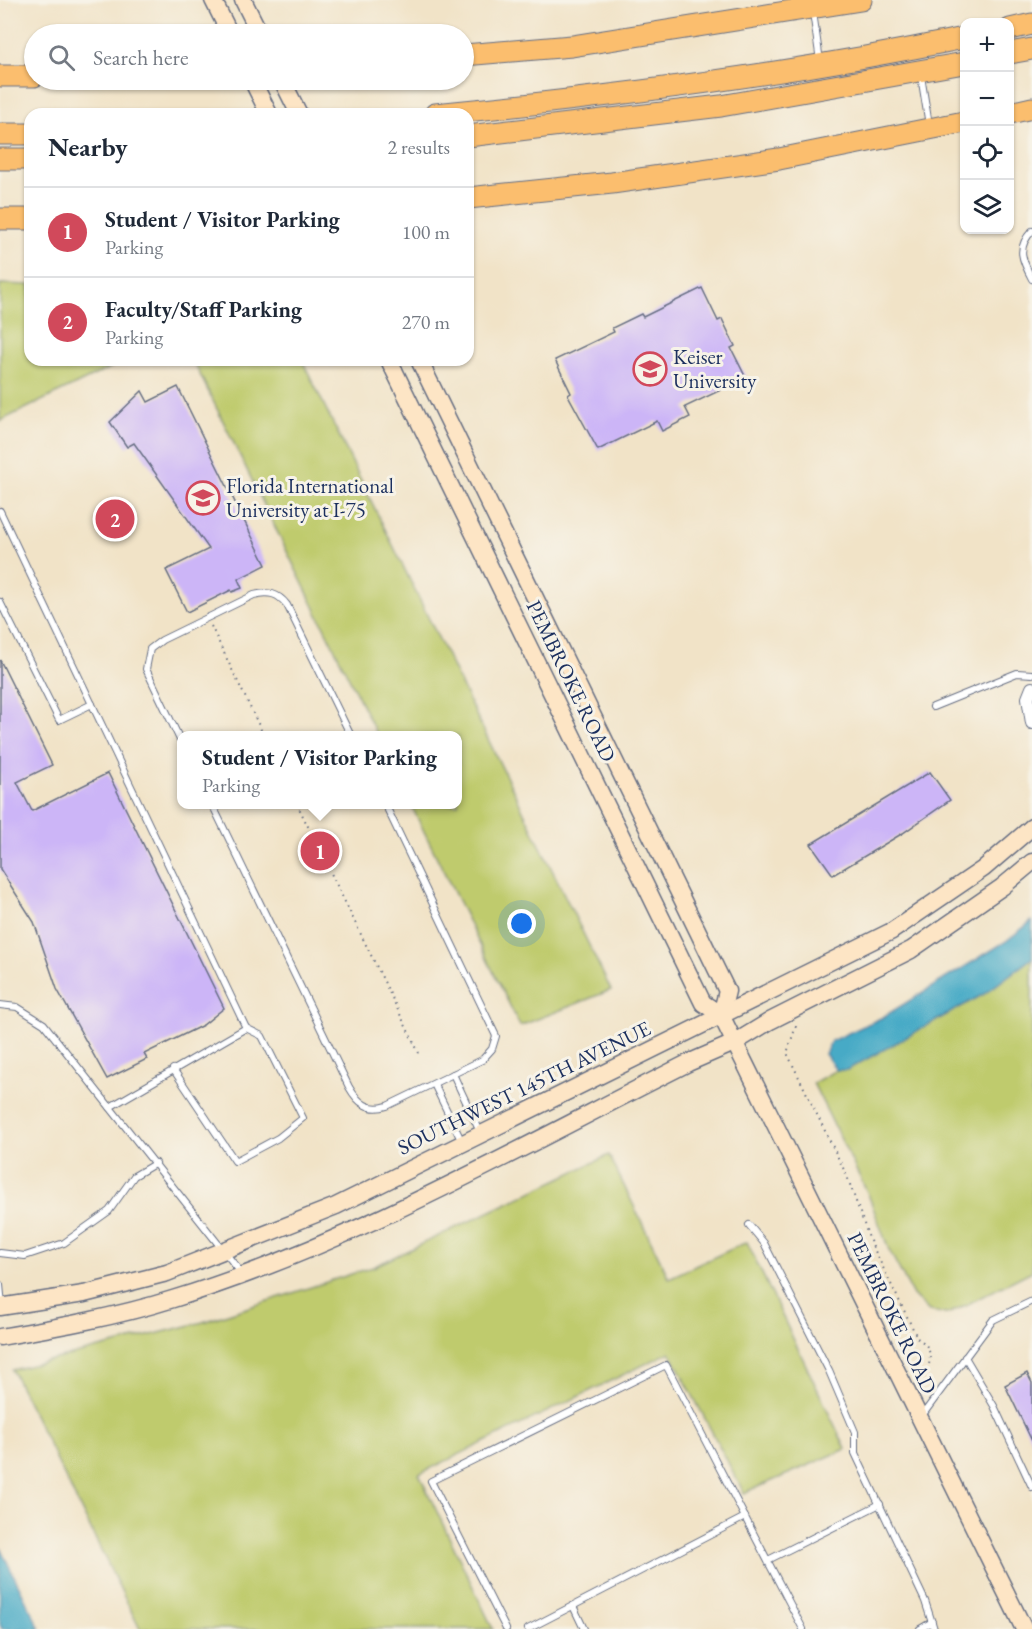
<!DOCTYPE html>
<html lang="en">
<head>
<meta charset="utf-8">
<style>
	body { margin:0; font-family:"EB Garamond",serif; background:#f6f6f7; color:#1f2937 }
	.controls { position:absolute; right:18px; top:18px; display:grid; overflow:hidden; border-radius:12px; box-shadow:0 2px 4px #0004 }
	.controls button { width:54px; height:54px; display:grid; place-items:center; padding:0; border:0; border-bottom:2px solid #e0e1e3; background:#fff; color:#1f2937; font:30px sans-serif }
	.you { position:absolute; left:522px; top:924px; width:21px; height:21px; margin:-15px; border:4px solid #fff; border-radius:50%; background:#1a73e8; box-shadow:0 0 0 9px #1a73e833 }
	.badge { display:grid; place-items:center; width:39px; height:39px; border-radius:50%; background:#d1495b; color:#fff; font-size:20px; font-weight:700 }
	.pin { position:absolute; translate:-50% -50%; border:3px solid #fff; box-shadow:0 2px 6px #0006 }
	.popup { position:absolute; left:177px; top:731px; width:285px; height:78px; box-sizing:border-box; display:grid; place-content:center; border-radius:12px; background:#fff; filter:drop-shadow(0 2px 4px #0005); font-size:20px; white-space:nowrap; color:#747a83 }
	.popup b { font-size:22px; color:#1f2937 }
	.popup::after { content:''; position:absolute; left:50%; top:100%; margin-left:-12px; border:12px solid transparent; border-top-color:#fff }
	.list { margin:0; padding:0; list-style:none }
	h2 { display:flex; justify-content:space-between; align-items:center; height:78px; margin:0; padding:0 24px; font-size:26px }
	h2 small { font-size:20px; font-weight:400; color:#747a83 }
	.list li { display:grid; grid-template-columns:39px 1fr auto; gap:18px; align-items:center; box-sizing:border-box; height:90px; padding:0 24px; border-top:2px solid #e0e1e3 }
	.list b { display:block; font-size:22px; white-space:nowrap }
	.list p { margin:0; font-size:20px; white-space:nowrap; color:#747a83 }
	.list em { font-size:20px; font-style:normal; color:#747a83 }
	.icon { flex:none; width:33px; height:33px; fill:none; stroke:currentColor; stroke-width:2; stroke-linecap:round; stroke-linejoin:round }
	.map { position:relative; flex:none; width:1032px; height:1629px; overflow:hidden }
	.search { position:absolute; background:#fff; box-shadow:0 2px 4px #0004; left:24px; top:24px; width:450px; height:66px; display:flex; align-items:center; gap:15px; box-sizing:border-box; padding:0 21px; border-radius:33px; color:#747a83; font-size:22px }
	.panel { position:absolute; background:#fff; box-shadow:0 2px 4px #0004; left:24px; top:108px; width:450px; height:258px; border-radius:18px }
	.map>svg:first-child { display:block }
	.green { fill:#bfcb6d; stroke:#6d7d66; stroke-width:1.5 }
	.water { fill:#47aac6; stroke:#316c92; stroke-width:1.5 }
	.building { fill:#ccb5f7 }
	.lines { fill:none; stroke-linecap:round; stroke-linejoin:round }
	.lane-casing { stroke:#666e83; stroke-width:8 }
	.street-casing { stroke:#666e83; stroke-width:14 }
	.secondary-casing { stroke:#666e83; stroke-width:19 }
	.highway-casing { stroke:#666e83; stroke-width:23 }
	.path { stroke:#666e83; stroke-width:2; stroke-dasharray:1.5 4.5; stroke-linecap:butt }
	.lane { stroke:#fff; stroke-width:6 }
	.street { stroke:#fff; stroke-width:12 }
	.secondary { stroke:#fde5c5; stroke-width:16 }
	.highway { stroke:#fbbe6e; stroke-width:21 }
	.labels { text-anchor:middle; stroke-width:6; stroke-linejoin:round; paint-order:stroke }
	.poi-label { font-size:21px; fill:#1b2f5e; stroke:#f7f3e8; text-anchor:start }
	.street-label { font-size:21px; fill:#1b2f5e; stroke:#f7f3e8 }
</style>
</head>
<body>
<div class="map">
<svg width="1032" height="1629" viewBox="0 0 1032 1629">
	<rect width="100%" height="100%" fill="#f7f3e8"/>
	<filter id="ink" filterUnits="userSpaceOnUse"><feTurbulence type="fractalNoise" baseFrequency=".0167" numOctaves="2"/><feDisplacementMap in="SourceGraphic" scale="12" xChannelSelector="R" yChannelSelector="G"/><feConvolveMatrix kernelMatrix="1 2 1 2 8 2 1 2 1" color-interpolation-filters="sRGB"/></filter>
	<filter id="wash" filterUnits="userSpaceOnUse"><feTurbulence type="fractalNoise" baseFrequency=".008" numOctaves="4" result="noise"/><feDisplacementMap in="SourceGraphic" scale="24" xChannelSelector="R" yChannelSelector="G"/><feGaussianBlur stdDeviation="1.35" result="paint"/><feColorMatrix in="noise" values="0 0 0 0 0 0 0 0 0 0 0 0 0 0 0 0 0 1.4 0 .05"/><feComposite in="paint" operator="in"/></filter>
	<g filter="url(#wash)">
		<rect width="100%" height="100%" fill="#f1e3c7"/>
		<g class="green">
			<polygon points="0,284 30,285 30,360 126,360 0,421"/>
			<polygon points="193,360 302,360 611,990 520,1026 411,805 458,804 458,736 377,735"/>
			<polygon points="1032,958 1032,1271 948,1314 929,1311 913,1295 889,1250 868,1194 813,1083 836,1070 847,1070 984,994"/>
			<polygon points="609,1155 669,1278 747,1242 846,1449 744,1493 670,1352 419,1474 493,1629 140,1629 12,1370 203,1322 373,1267"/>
		</g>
		<g class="water">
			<polygon points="1032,921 1032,958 984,994 847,1070 836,1070 825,1054 831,1041 883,1017 1005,942"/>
			<polygon points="0,1547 40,1629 2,1629 0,1624"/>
		</g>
		<g id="blocks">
			<g class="building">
				<polygon points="702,288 718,321 722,319 735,346 731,348 746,378 685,407 690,417 662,431 657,421 598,450 568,395 571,393 555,360 614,332 612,328 641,314 643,317"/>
				<polygon points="178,387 266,565 238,579 242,588 232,592 231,590 187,612 166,570 209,549 134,443 127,447 110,422 142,391 148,402"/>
				<polygon points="0,660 52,765 17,782 32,811 108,773 224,1008 203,1025 144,1054 147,1059 107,1079 57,989 34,922 0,869"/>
				<polygon points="930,772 950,800 903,833 833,875 811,844"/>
				<polygon points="1027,1373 1032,1383 1032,1441 1005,1385"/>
			</g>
		</g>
	</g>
	<g filter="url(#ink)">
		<use href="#blocks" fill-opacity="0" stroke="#666e83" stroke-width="1.5"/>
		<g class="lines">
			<defs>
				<g id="lane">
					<polyline points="813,12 820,61"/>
					<polyline points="921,76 929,125"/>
					<path d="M1032 231C1016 248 1022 260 1032 279"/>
					<polyline points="0,511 246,1028"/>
					<polyline points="0,602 59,720 92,704"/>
					<polyline points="933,707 1017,673 1032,674"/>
					<path d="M182 744 146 669 150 649 162 640 254 595C268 591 278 593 287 605L351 736"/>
					<path d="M212 804 349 1087C358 1103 369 1112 387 1106L482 1060 492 1049 496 1036 385 804"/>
					<polyline points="0,1005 17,1007 44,1024 242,1274"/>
					<polyline points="453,1074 481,1134"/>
					<polyline points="434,1084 462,1142"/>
					<polyline points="110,1107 246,1028 262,1036 303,1118 278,1138 235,1161 173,1069"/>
					<polyline points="749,1225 764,1243 829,1371 855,1432 855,1453 925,1601 934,1629"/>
					<polyline points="0,1253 25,1256 64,1243 109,1211 134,1176 156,1163"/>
					<polyline points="0,1285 2,1305"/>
					<polyline points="965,1357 994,1406 1032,1487"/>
					<polyline points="921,1417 993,1320 1032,1301"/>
					<polyline points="768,1560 880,1504"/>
					<polyline points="573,1606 584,1629"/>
					<polyline points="506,1629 431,1481 666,1365 803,1629"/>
					<polyline points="528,1629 745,1517"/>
					<polyline points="920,1629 932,1622"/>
				</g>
				<polyline id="street" points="1032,688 1028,698 1032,723"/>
				<g id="secondary">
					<polyline points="213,0 230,34"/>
					<polyline points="243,0 260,34"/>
					<polyline points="252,80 269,114"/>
					<polyline points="282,80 299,114"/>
					<polyline points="389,360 703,1003 721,1015 1024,1629"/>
					<polyline points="419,360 727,991 721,1015"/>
					<polyline points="0,1307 84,1294 167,1273 336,1206 892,931 983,869 1032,827"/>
					<path d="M0 1337C58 1327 116 1317 173 1299 350 1245 523 1146 688 1063L734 1043 770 1021 911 950 1002 887 1032 862"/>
				</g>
				<g id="highway">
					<polyline points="1010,29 1032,24"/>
					<polyline points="1010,53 1032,49"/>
					<polyline points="464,55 572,46 861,0"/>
					<polyline points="0,76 34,76"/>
					<polyline points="1010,113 1032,108"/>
					<path d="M435 114C613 97 790 74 964 38"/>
					<polyline points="0,134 30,134"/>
					<polyline points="468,136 721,106 964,63"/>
					<polyline points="0,159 30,159"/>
					<polyline points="468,198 612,183 779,159 964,122"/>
					<polyline points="0,219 30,219"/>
				</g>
			</defs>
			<use href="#lane" class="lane-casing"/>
			<use href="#street" class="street-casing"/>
			<use href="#secondary" class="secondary-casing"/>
			<use href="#highway" class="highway-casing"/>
			<g class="path">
				<polyline points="211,626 264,736"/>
				<polyline points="297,804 419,1053"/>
				<path d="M796 1026 787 1053 847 1176 870 1241 918 1339C930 1345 932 1355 928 1368"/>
			</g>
			<use href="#lane" class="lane"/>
			<use href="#street" class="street"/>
			<use href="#secondary" class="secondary"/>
			<use href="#highway" class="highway"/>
		</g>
	</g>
	<defs>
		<symbol id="university-ring" viewBox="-11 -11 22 22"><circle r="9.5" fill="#f7f3e8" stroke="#d1495b" stroke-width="1.5"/><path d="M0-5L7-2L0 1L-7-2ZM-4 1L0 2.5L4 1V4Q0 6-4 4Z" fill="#d1495b"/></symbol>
	</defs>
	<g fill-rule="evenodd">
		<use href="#university-ring" x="631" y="350" width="38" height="38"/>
		<use href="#university-ring" x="184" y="479" width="38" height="38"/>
	</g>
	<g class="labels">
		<g class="poi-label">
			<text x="673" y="364">Keiser<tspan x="673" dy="24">University</tspan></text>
			<text x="226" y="493">Florida International<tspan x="226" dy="24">University at I-75</tspan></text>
		</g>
		<g class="street-label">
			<text transform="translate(571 681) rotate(64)" y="7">PEMBROKE ROAD</text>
			<text transform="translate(524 1088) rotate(-26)" y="7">SOUTHWEST 145TH AVENUE</text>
			<text transform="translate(892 1313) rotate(64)" y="7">PEMBROKE ROAD</text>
		</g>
	</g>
</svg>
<div class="controls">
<button>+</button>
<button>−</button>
<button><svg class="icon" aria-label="locate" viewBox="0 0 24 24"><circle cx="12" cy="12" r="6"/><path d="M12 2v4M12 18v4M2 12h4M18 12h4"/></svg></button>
<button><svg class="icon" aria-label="layers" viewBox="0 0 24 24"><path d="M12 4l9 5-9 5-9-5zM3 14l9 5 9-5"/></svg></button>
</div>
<div class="you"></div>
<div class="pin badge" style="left:320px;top:851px">1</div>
<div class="popup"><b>Student / Visitor Parking</b>Parking</div>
<div class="pin badge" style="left:115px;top:519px">2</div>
<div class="search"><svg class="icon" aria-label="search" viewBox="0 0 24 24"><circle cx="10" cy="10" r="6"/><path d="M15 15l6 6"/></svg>Search here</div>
<section class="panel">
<h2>Nearby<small>2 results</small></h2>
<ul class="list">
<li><span class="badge">1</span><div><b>Student / Visitor Parking</b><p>Parking</p></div><em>100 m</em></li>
<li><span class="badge">2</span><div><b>Faculty/Staff Parking</b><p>Parking</p></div><em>270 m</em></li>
</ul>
</section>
</div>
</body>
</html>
